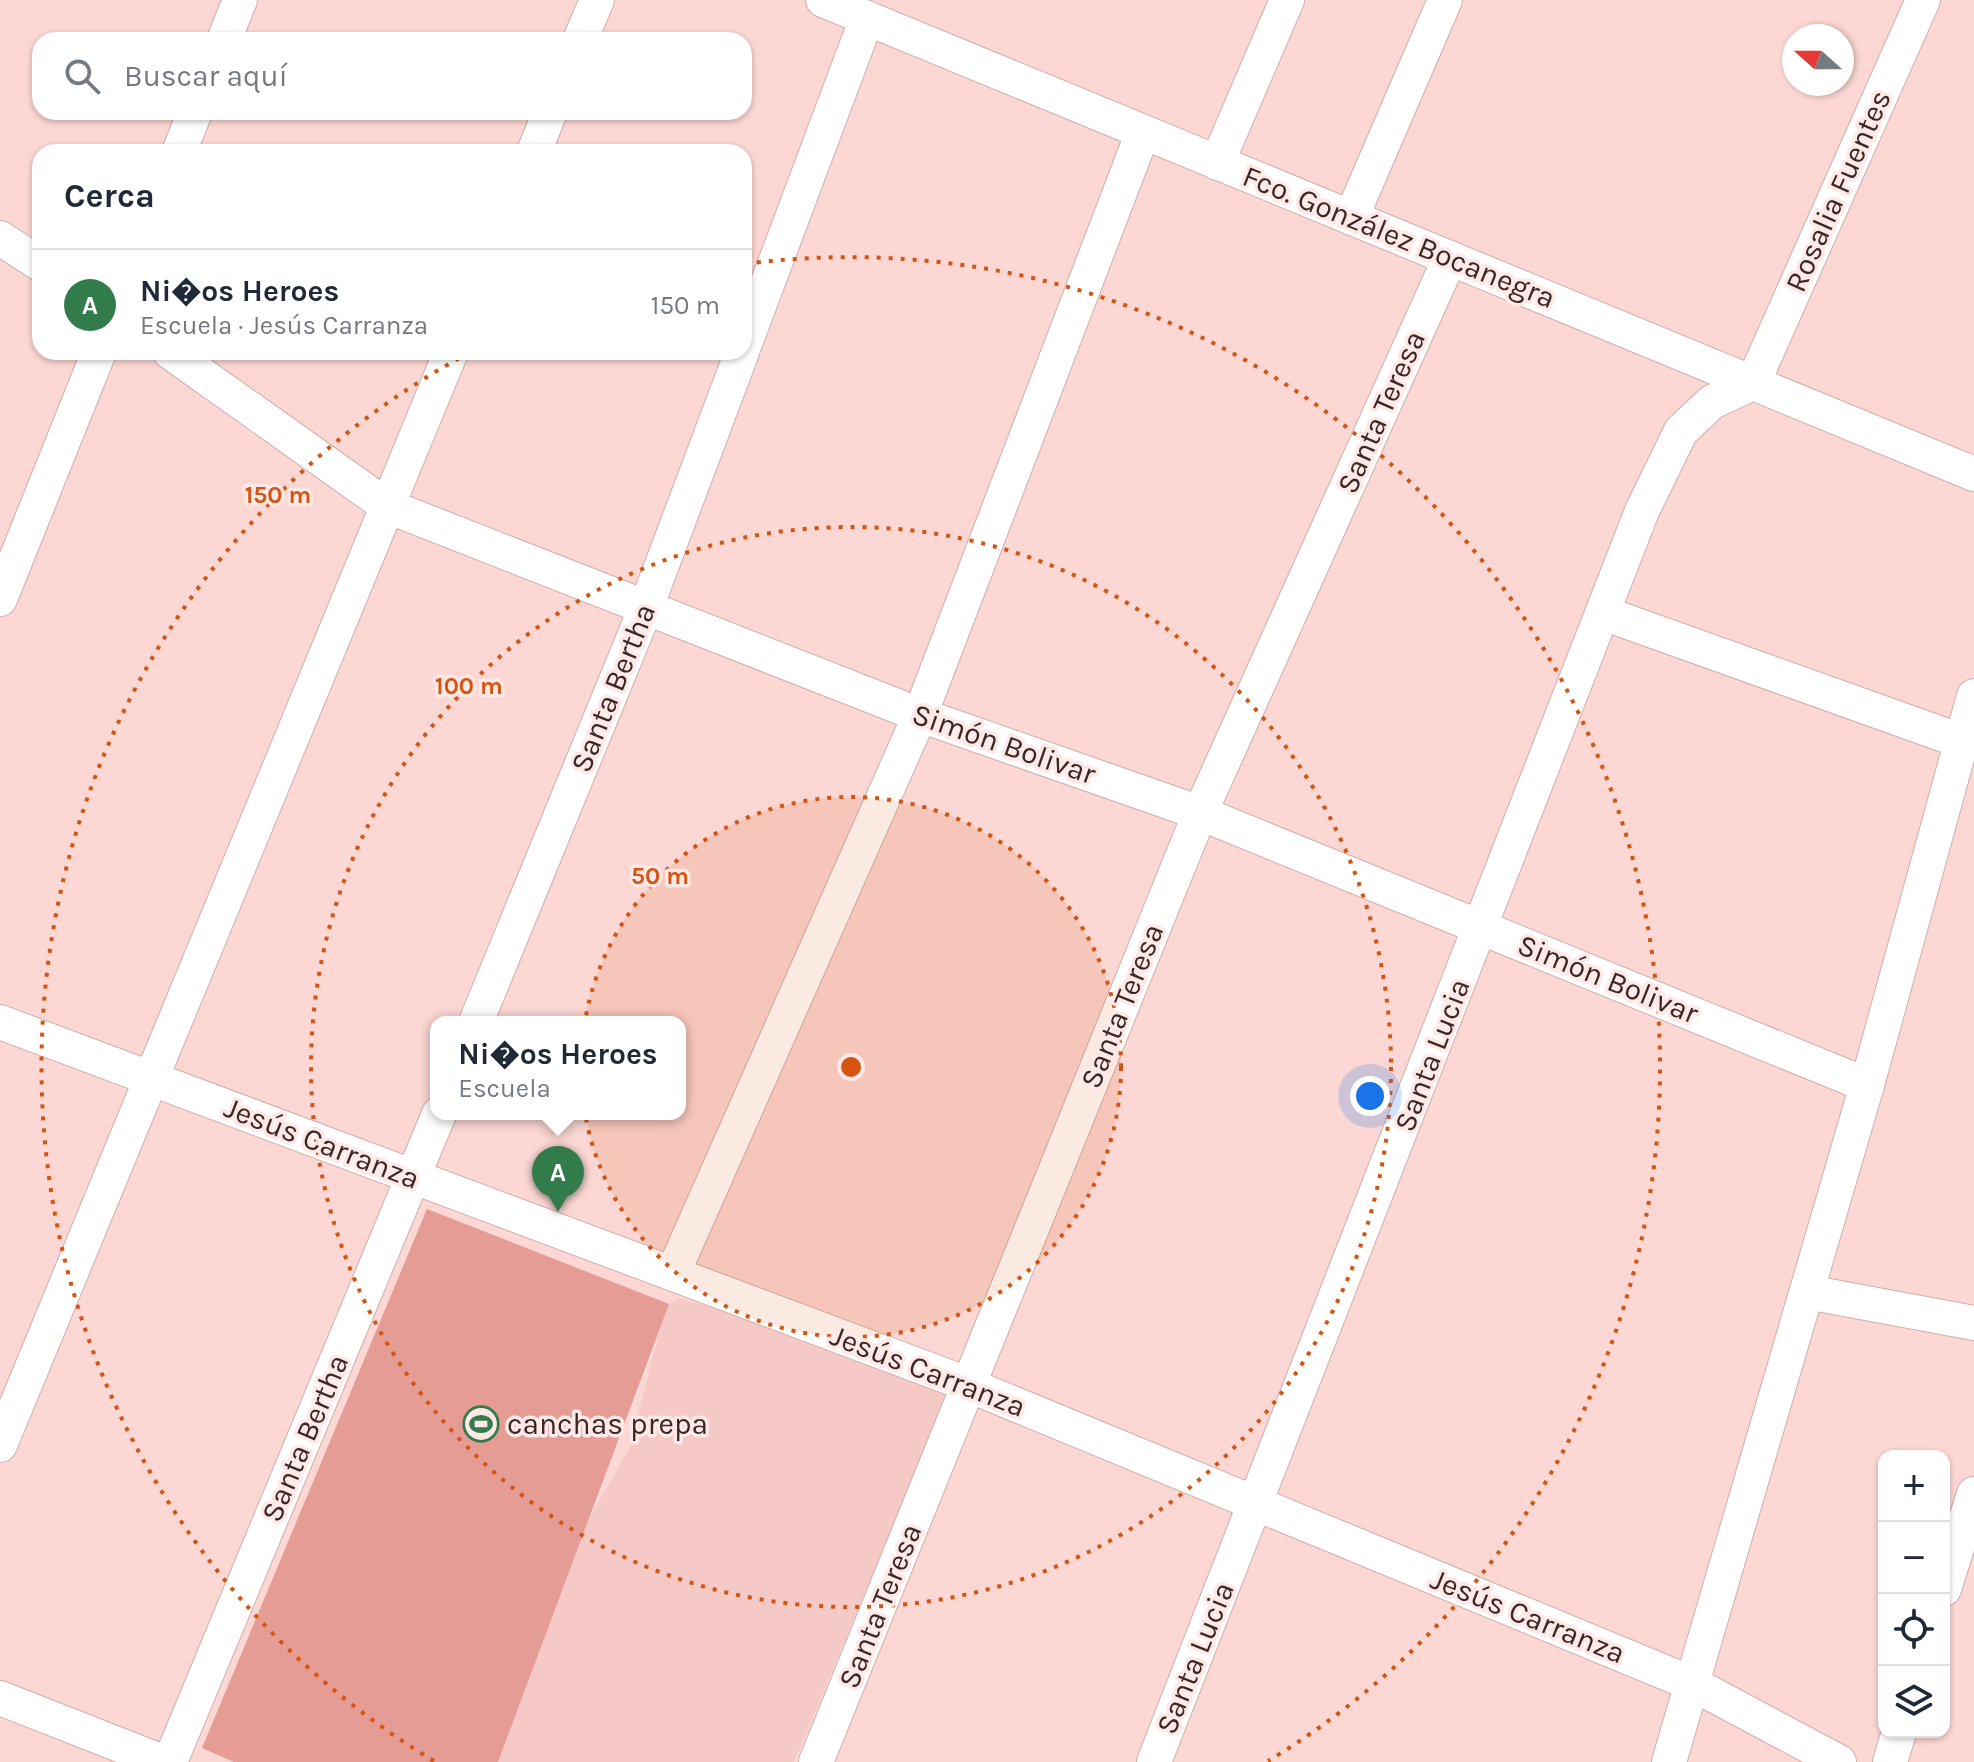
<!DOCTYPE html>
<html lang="es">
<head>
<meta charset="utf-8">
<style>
	body { margin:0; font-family:Karla,sans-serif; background:#f6f6f7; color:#1f2937 }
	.controls { position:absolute; right:24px; bottom:24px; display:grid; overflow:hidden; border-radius:16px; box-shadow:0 2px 6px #0004 }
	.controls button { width:72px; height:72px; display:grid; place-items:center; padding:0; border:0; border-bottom:2px solid #e0e1e3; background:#fff; color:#1f2937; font:40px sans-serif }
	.compass { position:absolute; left:1782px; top:24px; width:72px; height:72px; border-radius:50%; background:#fff; box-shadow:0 2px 6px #0004; rotate:291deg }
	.you { position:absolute; left:1370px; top:1096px; width:28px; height:28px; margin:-20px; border:6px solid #fff; border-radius:50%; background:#1a73e8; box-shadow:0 0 0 12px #1a73e833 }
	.badge { display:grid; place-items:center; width:52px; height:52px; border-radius:50%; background:#317c4a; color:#fff; font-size:26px; font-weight:700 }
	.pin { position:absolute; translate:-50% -66px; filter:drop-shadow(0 2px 4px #0008) }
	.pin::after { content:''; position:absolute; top:42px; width:28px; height:24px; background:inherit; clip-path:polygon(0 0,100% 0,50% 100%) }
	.popup { position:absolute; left:430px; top:1016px; width:256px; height:104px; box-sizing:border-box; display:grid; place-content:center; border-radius:16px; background:#fff; filter:drop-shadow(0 2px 6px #0005); font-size:26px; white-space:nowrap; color:#747a83 }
	.popup b { font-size:30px; color:#1f2937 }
	.popup::after { content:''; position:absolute; left:50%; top:100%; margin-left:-16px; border:16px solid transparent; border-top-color:#fff }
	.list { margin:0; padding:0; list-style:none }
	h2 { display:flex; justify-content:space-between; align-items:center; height:104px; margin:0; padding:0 32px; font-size:34px }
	h2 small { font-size:26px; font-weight:400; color:#747a83 }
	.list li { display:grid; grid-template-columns:52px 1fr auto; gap:24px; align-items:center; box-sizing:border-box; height:112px; padding:0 32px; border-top:2px solid #e0e1e3 }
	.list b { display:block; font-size:30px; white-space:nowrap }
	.list p { margin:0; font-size:26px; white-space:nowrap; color:#747a83 }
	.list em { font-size:26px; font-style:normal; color:#747a83 }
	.icon { flex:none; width:44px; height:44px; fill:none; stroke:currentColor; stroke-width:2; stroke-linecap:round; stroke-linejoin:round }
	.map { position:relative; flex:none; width:1974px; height:1762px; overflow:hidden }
	.search { position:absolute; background:#fff; box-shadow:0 2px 6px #0004; left:32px; top:32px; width:720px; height:88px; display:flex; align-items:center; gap:20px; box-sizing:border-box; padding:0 28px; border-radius:24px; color:#747a83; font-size:30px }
	.panel { position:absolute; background:#fff; box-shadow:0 2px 6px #0004; left:32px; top:144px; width:720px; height:216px; border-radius:24px }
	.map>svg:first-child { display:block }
	.built { fill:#f5c9c5 }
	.green { fill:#e59c95 }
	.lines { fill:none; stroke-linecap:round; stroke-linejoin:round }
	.minor-casing { stroke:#d1aeaa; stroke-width:36 }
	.minor { stroke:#fff; stroke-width:34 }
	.ring { fill:none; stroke:#d6540f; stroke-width:4; stroke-dasharray:4 8 }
	.labels { text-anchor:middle; stroke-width:7; stroke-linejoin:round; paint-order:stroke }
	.street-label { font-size:30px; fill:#372928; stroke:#ffe8e6 }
	.poi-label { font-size:30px; fill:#372928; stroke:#ffe8e6; text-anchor:start }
	.centre { fill:#d6540f; stroke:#ffe8e6; stroke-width:4 }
	.ring-label { font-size:24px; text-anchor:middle; font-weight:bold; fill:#d6540f; stroke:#ffe8e6; stroke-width:7; stroke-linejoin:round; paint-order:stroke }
</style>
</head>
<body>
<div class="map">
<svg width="1974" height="1762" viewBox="0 0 1974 1762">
	<rect width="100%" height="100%" fill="#fcd7d3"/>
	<polygon class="built" points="679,1298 954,1379 794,1762 498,1762 587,1522 629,1449 661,1326 669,1304"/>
	<polygon class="green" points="427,1209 669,1304 498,1762 234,1762 202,1748"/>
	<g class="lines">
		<defs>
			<g id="minor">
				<polyline points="823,0 1974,474"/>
				<polyline points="224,40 240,0"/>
				<polyline points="580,40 597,0"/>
				<polyline points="179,152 195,112"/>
				<polyline points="534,152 550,112"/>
				<polyline points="1217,163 1287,0"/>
				<polyline points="1351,218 1445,0"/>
				<polyline points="0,238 40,264"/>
				<polyline points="744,346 867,18"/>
				<polyline points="170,352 387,506 920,715 1200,813 1867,1085"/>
				<polyline points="1753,383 1923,0"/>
				<polyline points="0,599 99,352"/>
				<polyline points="1603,613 1961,741"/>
				<polyline points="0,1022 954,1379 1693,1684 1839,1762"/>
				<polyline points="476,1022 645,610 742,352"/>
				<polyline points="673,1273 920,715 1143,132"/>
				<polyline points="1807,1292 1974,1323"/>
				<polyline points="0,1445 451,352"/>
				<polyline points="1944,1589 1974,1494"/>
				<polyline points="0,1698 163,1762"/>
				<polyline points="170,1762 439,1114"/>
				<polyline points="816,1762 1200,813 1450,258"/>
				<polyline points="1154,1762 1642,511 1681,431 1712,402 1753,383"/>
				<polyline points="1669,1762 1867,1085 1974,696"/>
				<polyline points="1890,1762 1899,1732"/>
			</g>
		</defs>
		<use href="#minor" class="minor-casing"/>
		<use href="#minor" class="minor"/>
	</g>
	<circle cx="851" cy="1067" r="270" fill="#d6540f" fill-opacity=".12"/>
	<g class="ring">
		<circle cx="851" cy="1067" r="270"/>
		<circle cx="851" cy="1067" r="540"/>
		<path d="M434 1761A810 810 0 0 1 465 355M745 264A810 810 0 0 1 1268 1761"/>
	</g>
	<defs>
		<symbol id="stadium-ring" viewBox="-11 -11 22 22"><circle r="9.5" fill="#ffe8e6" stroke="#317c4a" stroke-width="1.5"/><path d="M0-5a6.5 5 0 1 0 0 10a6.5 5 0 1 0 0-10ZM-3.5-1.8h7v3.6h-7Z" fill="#317c4a"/></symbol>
	</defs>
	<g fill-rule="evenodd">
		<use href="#stadium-ring" x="461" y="1404" width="40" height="40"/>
	</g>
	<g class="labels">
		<g class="street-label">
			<text transform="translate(1838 191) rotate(-66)" y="10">Rosalia Fuentes</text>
			<text transform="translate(1399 237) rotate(22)" y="10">Fco. González Bocanegra</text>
			<text transform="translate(1381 412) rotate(-66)" y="10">Santa Teresa</text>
			<text transform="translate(613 688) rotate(-68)" y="10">Santa Bertha</text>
			<text transform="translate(1004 744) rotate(19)" y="10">Simón Bolivar</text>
			<text transform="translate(1608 979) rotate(22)" y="10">Simón Bolivar</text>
			<text transform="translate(1122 1006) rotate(-68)" y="10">Santa Teresa</text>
			<text transform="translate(1432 1055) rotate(-69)" y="10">Santa Lucia</text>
			<text transform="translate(322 1143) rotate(21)" y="10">Jesús Carranza</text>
			<text transform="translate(928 1371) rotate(21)" y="10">Jesús Carranza</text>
			<text transform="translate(305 1438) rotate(-67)" y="10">Santa Bertha</text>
			<text transform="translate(880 1606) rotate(-68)" y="10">Santa Teresa</text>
			<text transform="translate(1528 1616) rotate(22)" y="10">Jesús Carranza</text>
			<text transform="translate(1195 1658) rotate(-68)" y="10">Santa Lucia</text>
		</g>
		<g class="poi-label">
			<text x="507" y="1434">canchas prepa</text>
		</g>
	</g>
	<circle cx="851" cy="1067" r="12" class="centre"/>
	<g class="ring-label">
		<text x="278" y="503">150 m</text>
		<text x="469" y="694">100 m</text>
		<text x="660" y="884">50 m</text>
	</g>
</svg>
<div class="controls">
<button>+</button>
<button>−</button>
<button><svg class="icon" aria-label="locate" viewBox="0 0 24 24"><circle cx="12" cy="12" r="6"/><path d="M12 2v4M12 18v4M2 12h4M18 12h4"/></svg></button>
<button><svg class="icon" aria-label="layers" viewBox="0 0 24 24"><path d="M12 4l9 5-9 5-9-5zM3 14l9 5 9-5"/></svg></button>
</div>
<svg class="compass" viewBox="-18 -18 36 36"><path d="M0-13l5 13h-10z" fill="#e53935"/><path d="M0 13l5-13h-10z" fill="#747a83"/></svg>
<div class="you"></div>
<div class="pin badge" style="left:558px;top:1212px">A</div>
<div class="popup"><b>Ni�os Heroes</b>Escuela</div>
<div class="search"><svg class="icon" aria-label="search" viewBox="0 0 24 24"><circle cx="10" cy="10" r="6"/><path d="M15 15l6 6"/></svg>Buscar aquí</div>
<section class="panel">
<h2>Cerca<small></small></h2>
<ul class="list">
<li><span class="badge">A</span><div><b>Ni�os Heroes</b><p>Escuela · Jesús Carranza</p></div><em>150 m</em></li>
</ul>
</section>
</div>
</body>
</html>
